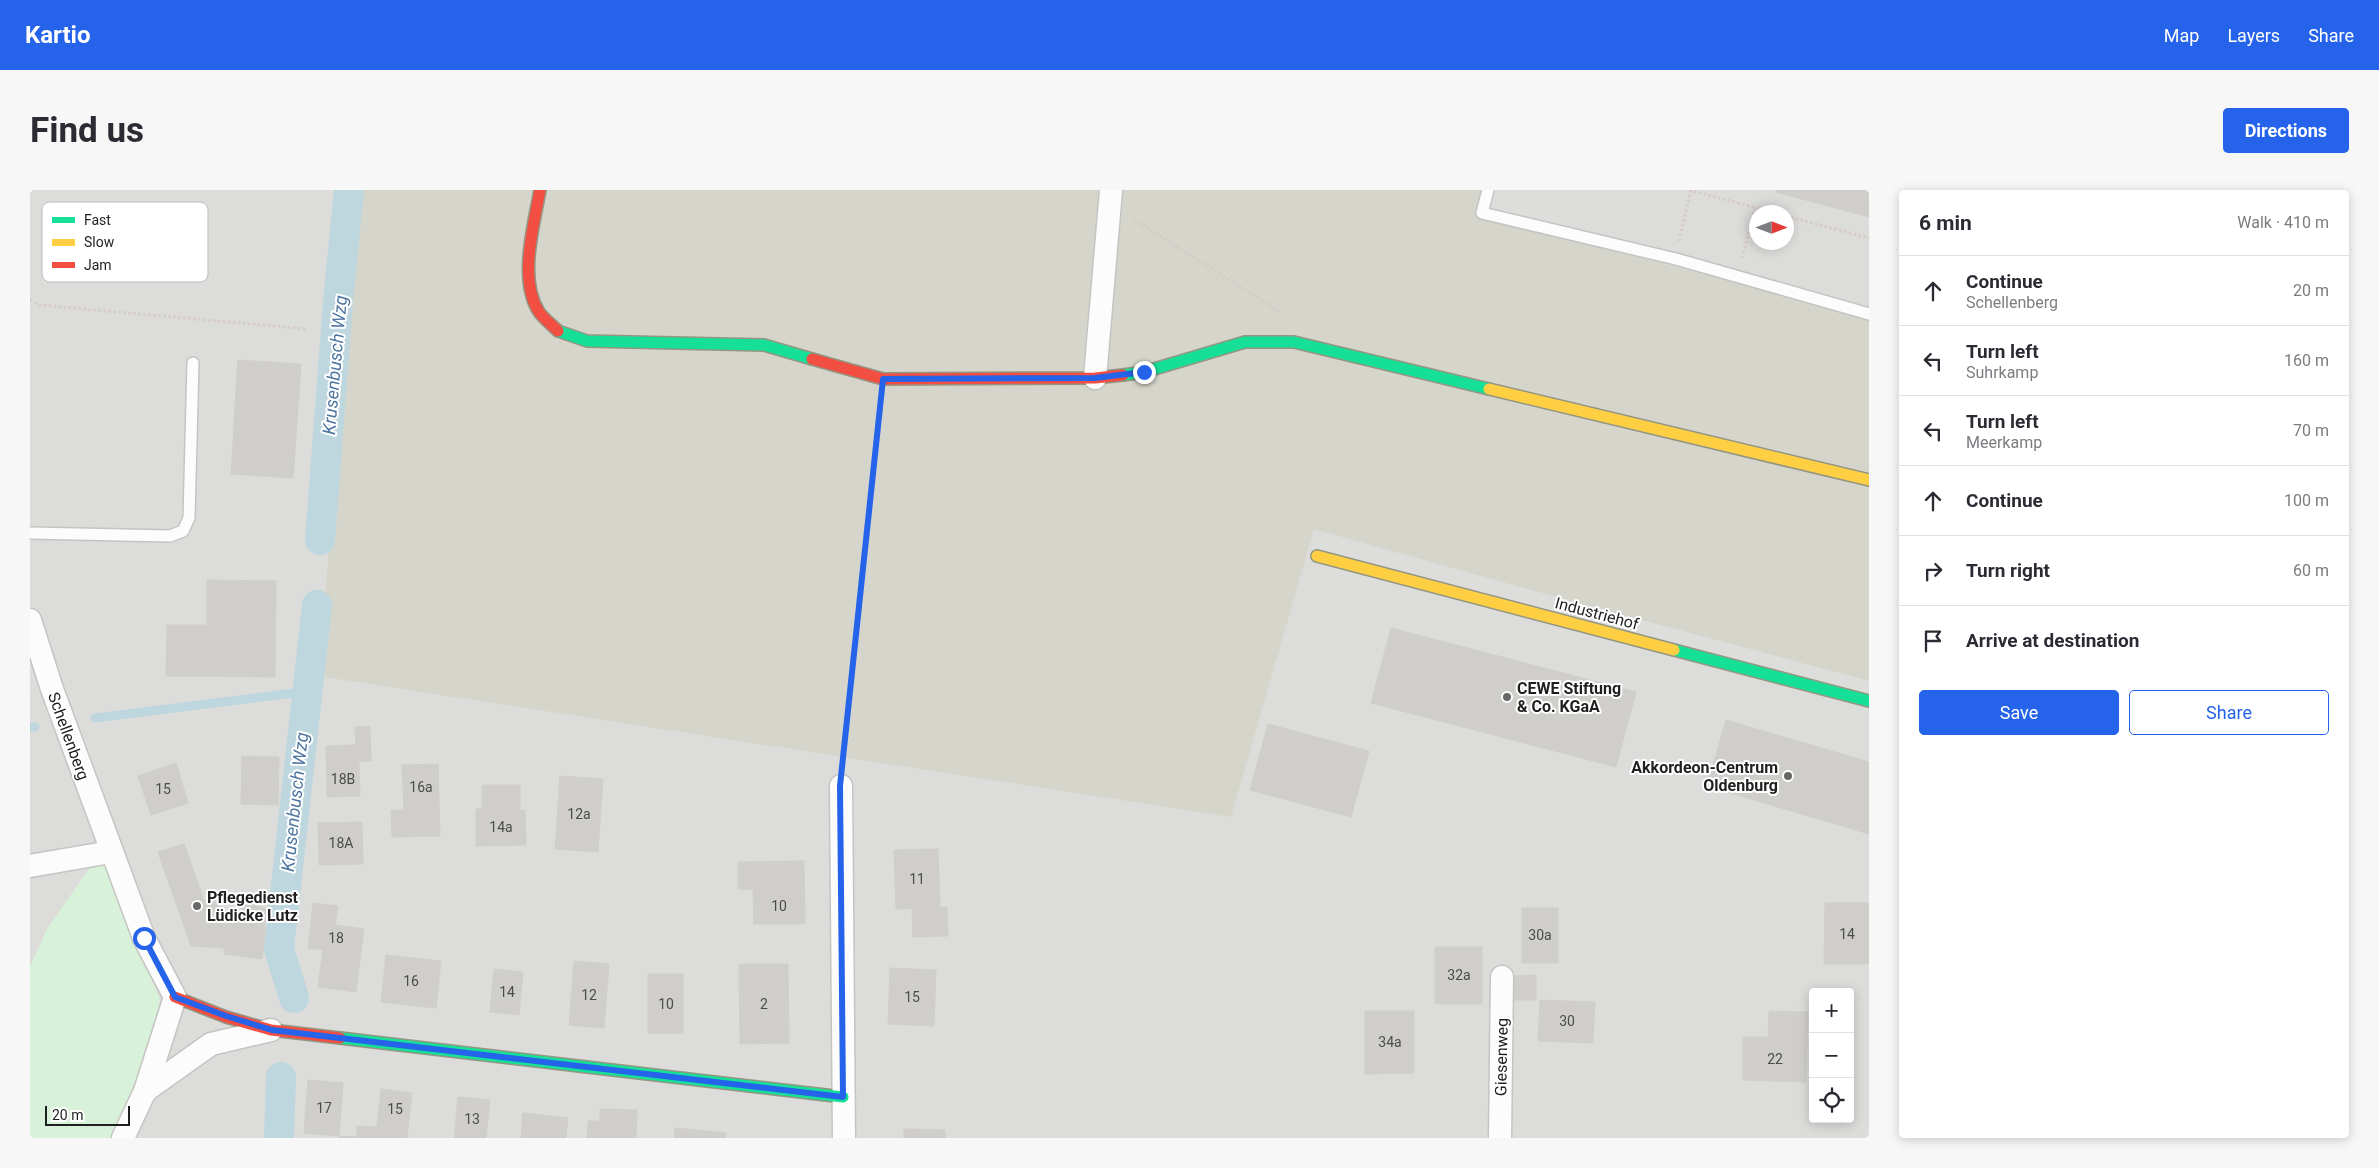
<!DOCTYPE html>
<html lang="en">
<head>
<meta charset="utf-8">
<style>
	body { margin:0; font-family:Roboto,sans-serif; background:#f7f7f7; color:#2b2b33 }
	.controls { position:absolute; right:15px; bottom:15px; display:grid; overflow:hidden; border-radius:5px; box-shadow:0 2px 12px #0003 }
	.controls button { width:45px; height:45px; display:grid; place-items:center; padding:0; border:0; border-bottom:1px solid #e1e1e2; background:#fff; color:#2b2b33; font:25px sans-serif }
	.compass { position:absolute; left:1719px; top:15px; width:45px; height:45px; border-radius:50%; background:#fff; box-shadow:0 2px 12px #0003; rotate:90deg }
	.scale { position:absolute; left:15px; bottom:12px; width:85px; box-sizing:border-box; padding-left:5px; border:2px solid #1f1f1f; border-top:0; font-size:14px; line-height:18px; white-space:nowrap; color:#1f1f1f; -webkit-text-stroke:4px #fff; paint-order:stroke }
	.stop { position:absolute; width:15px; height:15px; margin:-11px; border:4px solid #2563eb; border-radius:50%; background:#fff }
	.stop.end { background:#2563eb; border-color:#fff; box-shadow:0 1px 5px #0008 }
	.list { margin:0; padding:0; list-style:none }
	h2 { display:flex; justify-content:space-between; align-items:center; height:65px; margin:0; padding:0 20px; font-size:21px }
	h2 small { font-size:16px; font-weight:400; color:#7c7c81 }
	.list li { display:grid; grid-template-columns:32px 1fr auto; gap:15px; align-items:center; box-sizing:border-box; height:70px; padding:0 20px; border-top:1px solid #e1e1e2 }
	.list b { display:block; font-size:19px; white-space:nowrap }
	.list p { margin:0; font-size:16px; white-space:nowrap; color:#7c7c81 }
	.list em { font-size:16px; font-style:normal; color:#7c7c81 }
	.actions { display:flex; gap:10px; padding:15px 20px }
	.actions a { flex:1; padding:11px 0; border:1px solid #2563eb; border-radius:5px; text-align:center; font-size:18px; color:#2563eb }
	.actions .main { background:#2563eb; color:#fff }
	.icon { flex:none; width:28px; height:28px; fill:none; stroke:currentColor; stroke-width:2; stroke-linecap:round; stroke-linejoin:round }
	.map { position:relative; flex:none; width:1839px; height:948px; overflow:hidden; border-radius:5px }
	header { display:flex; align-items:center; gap:30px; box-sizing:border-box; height:70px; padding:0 25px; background:#2563eb; color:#fff }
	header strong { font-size:24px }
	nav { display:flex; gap:28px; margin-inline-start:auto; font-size:18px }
	.intro { display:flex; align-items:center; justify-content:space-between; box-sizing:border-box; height:120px; padding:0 30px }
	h1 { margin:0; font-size:35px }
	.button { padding:12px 22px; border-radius:5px; background:#2563eb; color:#fff; font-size:18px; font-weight:700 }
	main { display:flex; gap:30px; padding:0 30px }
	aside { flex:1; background:#fff; border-radius:5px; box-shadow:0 2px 12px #0003 }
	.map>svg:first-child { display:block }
	.residential { fill:#dcdcda; fill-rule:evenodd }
	.construction { fill:#d6d5cb }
	.park { fill:#d8f2d9 }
	.parking { fill:#dddddc }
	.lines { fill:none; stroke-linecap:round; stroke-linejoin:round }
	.stream { stroke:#bed7de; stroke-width:9 }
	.canal { stroke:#bed7de; stroke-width:30 }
	.building { fill:#d0cecb; stroke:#d0ceca }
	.lane-casing { stroke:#c4c4c2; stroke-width:14 }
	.street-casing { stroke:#c4c4c2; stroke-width:25 }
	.fast-casing { stroke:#949682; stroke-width:14 }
	.slow-casing { stroke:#949682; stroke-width:14 }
	.jam-casing { stroke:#949682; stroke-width:14 }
	.path { stroke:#d6cbc8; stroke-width:3; stroke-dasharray:2.5 2.5; stroke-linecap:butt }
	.lane { stroke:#fcfcfc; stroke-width:11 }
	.street { stroke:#fcfcfc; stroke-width:22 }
	.fast { stroke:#16e098; stroke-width:11 }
	.slow { stroke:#ffcf43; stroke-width:11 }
	.jam { stroke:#f24e42; stroke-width:11 }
	.route { stroke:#2563eb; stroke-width:6 }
	.poi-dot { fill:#676766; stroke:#fff; stroke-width:2 }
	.labels { text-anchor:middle; stroke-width:4; stroke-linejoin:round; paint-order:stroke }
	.number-label { font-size:14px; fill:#4b4b4a }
	.street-label { font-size:16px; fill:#1f1f1f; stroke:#fff }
	.poi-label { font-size:16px; font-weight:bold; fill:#1f1f1f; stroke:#fff; text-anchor:start }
	.water-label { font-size:18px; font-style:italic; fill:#4f76a1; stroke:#fff }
	.key { fill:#fff; stroke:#bcbcbc; stroke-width:1 }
	.key-label { font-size:14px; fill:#1f1f1f }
</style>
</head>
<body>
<header>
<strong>Kartio</strong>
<nav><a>Map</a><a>Layers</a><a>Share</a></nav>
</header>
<div class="intro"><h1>Find us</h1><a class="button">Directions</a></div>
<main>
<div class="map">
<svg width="1839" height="948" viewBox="0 0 1839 948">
	<rect width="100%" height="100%" fill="#edece9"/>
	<path class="residential" d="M0 0H1839V948H0ZM1726 22H1756V52H1726ZM1783 802H1820V929H1783Z"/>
	<polygon class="construction" points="332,0 1455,0 1449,25 1839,128 1839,495 1284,339 1201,627 288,486 319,131"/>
	<polygon class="park" points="74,671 130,810 114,874 82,948 0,948 0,777 17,739 63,673"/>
	<g class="parking">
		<polygon points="1460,0 1557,0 1546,43 1455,21"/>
		<polygon points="1295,345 1839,491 1839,506 1290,362"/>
		<polygon points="1283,373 1363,394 1325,538 1244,517"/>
		<polygon points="0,425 22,499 0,505"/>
		<polygon points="1376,543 1542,594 1526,664 1358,619"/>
	</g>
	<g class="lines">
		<g class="stream">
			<polyline points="65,528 279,501"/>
			<polyline points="0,537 5,537"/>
		</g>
		<g class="canal">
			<polyline points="290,350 308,112 319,0"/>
			<polyline points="264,808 249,759 287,415"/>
			<polyline points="249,948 251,887"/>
		</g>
	</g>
	<g class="building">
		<polygon points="1747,0 1839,0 1839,27 1746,2"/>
		<polygon points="208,170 271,174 263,288 201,284"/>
		<polygon points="177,390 246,391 245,487 136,486 137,435 177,435"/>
		<polygon points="1361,438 1606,502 1586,577 1341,513"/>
		<polygon points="1696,530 1839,572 1839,644 1677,596"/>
		<polygon points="1238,534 1339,561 1321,627 1220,600"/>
		<polygon points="340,536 341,571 329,571 330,606 297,607 296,556 326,555 325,537"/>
		<polygon points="212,566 249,567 248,615 211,614"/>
		<polygon points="146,573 158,613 121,625 108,586"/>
		<polygon points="408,574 410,646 362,647 361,620 374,620 372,575"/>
		<polygon points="530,586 573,589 568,662 525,659"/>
		<polygon points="452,595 490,595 490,620 495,620 496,655 446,656 446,619 452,619"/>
		<polygon points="332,632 333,674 289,675 288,633"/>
		<polygon points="154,654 174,711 184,706 193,729 198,729 198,724 210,726 213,711 238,720 234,737 236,738 232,769 194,764 194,758 161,756 128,662"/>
		<polygon points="908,659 910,718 866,719 864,660"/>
		<polygon points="774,671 775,734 724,734 723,699 708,699 708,672"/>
		<polygon points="283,713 308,716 305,735 334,739 326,802 288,797 293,760 278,758"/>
		<polygon points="1795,713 1839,713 1839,774 1794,774"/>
		<polygon points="917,717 918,746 883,747 882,718"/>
		<rect x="1492" y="718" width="36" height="55"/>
		<rect x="1405" y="757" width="47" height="57"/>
		<polygon points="356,765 411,771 406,818 351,812"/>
		<polygon points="544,771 579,774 574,838 539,835"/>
		<polygon points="709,774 758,774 759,853 710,854"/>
		<polygon points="860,778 906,780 904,836 858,834"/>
		<polygon points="464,779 493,782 489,825 460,822"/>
		<rect x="618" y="784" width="35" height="59"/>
		<polygon points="1506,785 1506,810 1481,810 1481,786"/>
		<polygon points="1510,810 1565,812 1563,853 1508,851"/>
		<polygon points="1335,821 1384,821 1384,883 1335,884"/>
		<polygon points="1739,821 1778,822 1776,892 1713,890 1713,847 1738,847"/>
		<polygon points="278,890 313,893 309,946 274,943"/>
		<polygon points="351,899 382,903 377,948 309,948 309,946 327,947 327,936 347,937"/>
		<polygon points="428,907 460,910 456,948 424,948"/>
		<polygon points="570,919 607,920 606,948 557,948 558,931 570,931"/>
		<polygon points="493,923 538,928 536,948 491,948"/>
		<polygon points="645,938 696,943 695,948 644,948"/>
		<polygon points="874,939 915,940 915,948 874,948"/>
	</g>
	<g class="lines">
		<defs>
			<g id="lane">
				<polyline points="1458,0 1452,23 1646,69 1839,124"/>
				<polyline points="0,343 140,346 153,341 159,328 163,173"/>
			</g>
			<g id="street">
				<polyline points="1065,188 1081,0"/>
				<polyline points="0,430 22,499 114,748 145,807 115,901 93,948"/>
				<polyline points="811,596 814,948"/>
				<polyline points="0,676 81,662"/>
				<polyline points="115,901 181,854 241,840"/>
				<polyline points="1470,948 1472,787"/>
			</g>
			<g id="fast">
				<polyline points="528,141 557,151 734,155 782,169"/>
				<polyline points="1093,185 1114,182 1215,152 1264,152 1459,199"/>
				<polyline points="1644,460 1839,511"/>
				<polyline points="310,848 813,907"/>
			</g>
			<g id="slow">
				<polyline points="1459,199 1839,290"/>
				<polyline points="1287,366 1644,460"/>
			</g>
			<g id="jam">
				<path d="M510 0C504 35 488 89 509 122 514 129 522 135 528 141"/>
				<polyline points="782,169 853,189 1065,188 1093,185"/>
				<polyline points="145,807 196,827 241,840 310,848"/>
			</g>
		</defs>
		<use href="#lane" class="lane-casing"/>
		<use href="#street" class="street-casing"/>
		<use href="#fast" class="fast-casing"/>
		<use href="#slow" class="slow-casing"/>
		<use href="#jam" class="jam-casing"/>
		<g class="path">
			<polyline points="1659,0 1743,22"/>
			<polyline points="1756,26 1839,48"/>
			<polyline points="1104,30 1252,123"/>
			<polyline points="1649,51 1661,0"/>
			<polyline points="1712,68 1725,18"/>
			<polyline points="0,110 9,115 277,139"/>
			<polyline points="813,571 850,216"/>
		</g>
		<use href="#lane" class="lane"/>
		<use href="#street" class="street"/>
		<use href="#fast" class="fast"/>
		<use href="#slow" class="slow"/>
		<use href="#jam" class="jam"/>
	</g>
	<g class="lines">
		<polyline class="route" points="114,748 145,807 196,826 242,840 813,907 810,596 853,189 1065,188 1114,182"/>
	</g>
	<g class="poi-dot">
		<circle cx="1477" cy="507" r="5"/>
		<circle cx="1758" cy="586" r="5"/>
		<circle cx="167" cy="716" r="5"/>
	</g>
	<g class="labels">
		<g class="number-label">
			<text x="313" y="594">18B</text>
			<text x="391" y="602">16a</text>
			<text x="133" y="604">15</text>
			<text x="549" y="629">12a</text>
			<text x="471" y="642">14a</text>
			<text x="311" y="658">18A</text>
			<text x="887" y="694">11</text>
			<text x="749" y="721">10</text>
			<text x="1817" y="749">14</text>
			<text x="1510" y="750">30a</text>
			<text x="306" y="753">18</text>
			<text x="1429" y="790">32a</text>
			<text x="381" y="796">16</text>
			<text x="477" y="807">14</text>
			<text x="559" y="810">12</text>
			<text x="882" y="812">15</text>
			<text x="636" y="819">10</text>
			<text x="734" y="819">2</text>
			<text x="1537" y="836">30</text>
			<text x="1360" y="857">34a</text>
			<text x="1745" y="874">22</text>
			<text x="294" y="923">17</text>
			<text x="365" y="924">15</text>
			<text x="442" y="934">13</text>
		</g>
		<g class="street-label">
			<text transform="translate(1567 423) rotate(15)" y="6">Industriehof</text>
			<text transform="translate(39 546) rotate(70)" y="6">Schellenberg</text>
			<text transform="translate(1471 867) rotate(-89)" y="6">Giesenweg</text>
		</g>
		<g class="poi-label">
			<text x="1487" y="504">CEWE Stiftung<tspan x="1487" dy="18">&amp; Co. KGaA</tspan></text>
			<text x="1748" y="583" text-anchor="end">Akkordeon-Centrum<tspan x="1748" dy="18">Oldenburg</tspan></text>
			<text x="177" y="713">Pflegedienst<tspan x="177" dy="18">Lüdicke Lutz</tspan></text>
		</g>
		<g class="water-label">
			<text transform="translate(305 175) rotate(-85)" y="6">Krusenbusch Wzg</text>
			<text transform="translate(265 612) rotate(-84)" y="6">Krusenbusch Wzg</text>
		</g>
	</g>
	<rect x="12" y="12" width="166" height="80" rx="8" class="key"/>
	<rect x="22" y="27" width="23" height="6" fill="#16e098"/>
	<rect x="22" y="49" width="23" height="7" fill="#ffcf43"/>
	<rect x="22" y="72" width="23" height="6" fill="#f24e42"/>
	<g class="key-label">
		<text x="54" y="35">Fast</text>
		<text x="54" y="57">Slow</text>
		<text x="54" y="80">Jam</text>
	</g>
</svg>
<div class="controls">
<button>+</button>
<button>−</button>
<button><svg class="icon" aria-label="locate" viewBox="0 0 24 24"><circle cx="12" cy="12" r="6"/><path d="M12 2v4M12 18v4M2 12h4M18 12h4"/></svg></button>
</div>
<svg class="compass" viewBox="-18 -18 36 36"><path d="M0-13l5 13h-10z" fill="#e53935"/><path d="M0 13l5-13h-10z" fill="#7c7c81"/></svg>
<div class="scale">20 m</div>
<div class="stop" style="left:114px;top:748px"></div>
<div class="stop end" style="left:1114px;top:182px"></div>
</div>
<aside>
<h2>6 min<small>Walk · 410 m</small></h2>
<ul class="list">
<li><svg class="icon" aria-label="ahead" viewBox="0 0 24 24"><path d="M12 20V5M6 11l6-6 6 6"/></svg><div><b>Continue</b><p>Schellenberg</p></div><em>20 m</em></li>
<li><svg class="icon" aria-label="left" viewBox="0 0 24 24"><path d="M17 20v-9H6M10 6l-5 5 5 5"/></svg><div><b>Turn left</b><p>Suhrkamp</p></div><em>160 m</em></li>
<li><svg class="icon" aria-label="left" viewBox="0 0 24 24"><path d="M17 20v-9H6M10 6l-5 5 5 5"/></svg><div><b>Turn left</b><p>Meerkamp</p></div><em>70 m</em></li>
<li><svg class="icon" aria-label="ahead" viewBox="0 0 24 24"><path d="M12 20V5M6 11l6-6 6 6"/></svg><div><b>Continue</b></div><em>100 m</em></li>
<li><svg class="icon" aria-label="right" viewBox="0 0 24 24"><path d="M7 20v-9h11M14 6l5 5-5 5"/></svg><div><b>Turn right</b></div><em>60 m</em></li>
<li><svg class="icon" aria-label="arrive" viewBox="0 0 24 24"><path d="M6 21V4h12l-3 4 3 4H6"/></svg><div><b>Arrive at destination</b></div></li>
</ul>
<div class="actions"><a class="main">Save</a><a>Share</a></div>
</aside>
</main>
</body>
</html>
